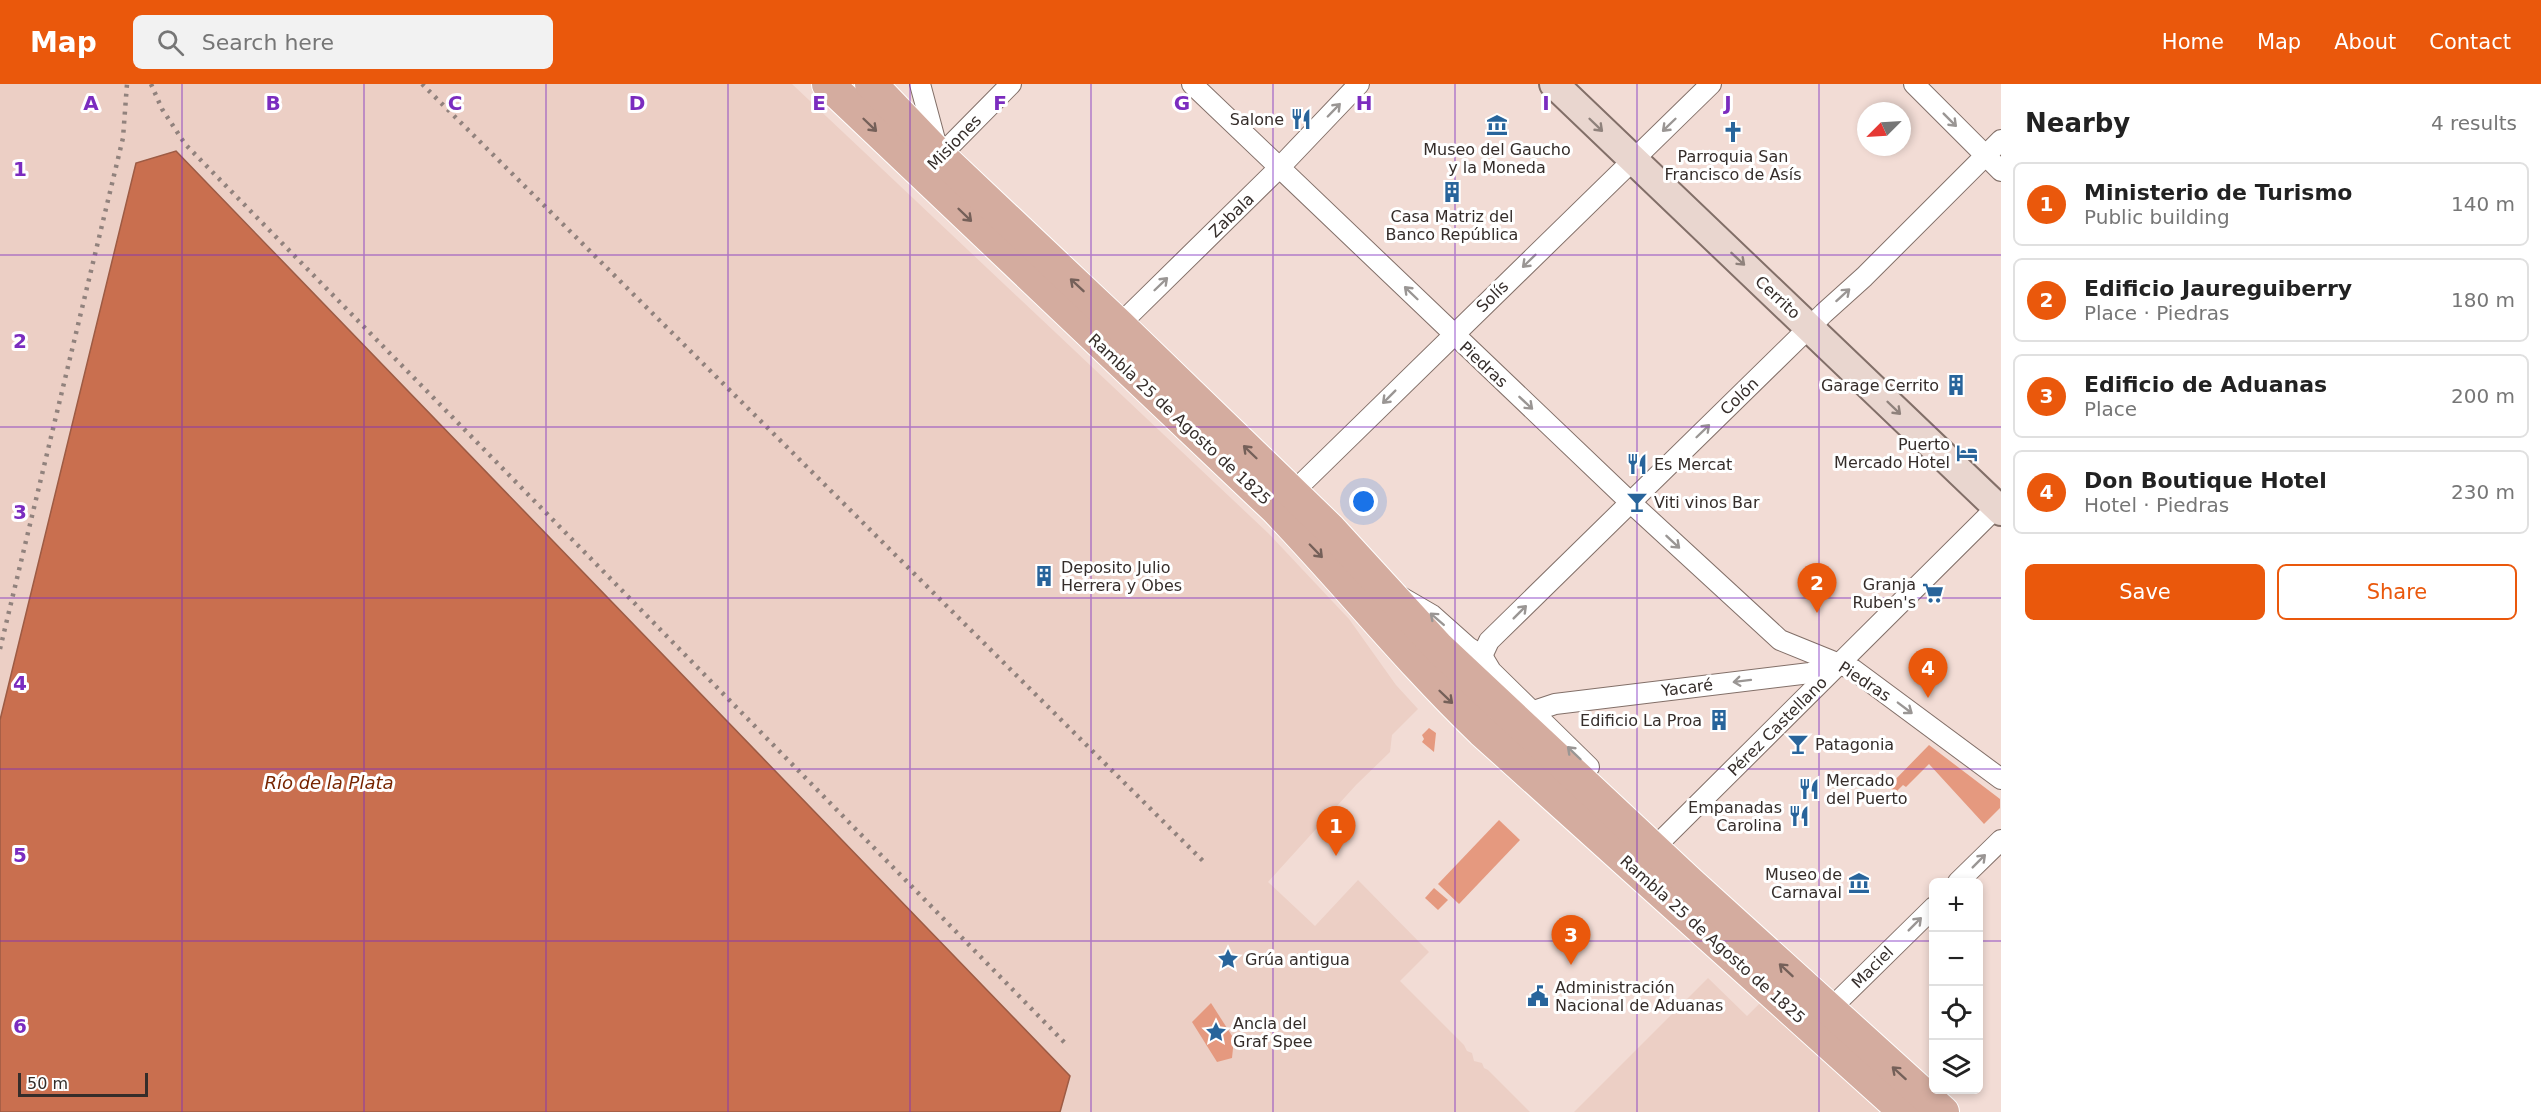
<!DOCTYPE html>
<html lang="en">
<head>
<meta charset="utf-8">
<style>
	body { margin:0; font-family:"DejaVu Sans",sans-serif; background:#f2f2f2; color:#222 }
	.controls { position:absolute; right:18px; bottom:18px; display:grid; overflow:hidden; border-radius:9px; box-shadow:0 3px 9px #0003 }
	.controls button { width:54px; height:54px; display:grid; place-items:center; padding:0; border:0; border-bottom:2px solid #e0e0e0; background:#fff; color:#222; font:30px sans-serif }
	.compass { position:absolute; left:1857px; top:18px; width:54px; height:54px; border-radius:50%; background:#fff; box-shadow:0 3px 9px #0003; rotate:246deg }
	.scale { position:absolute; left:18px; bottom:15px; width:130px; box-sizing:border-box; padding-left:6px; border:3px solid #352d2a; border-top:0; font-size:16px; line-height:21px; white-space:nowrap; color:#352d2a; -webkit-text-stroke:4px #fff; paint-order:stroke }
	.you { position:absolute; left:1364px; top:418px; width:21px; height:21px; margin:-15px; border:4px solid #fff; border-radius:50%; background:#1a73e8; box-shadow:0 0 0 9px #1a73e833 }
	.badge { display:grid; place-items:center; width:39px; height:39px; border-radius:50%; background:#ea580c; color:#fff; font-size:20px; font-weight:700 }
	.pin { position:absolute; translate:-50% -50px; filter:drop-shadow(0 2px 3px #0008) }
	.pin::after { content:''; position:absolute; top:32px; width:21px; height:18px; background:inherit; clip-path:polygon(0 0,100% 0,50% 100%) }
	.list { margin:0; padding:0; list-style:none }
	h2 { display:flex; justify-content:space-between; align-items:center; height:78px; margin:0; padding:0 24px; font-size:26px }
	h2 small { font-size:20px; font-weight:400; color:#767676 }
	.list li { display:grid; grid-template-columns:39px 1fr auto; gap:18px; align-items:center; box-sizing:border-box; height:84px; margin:0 12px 12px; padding:0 12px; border:2px solid #e0e0e0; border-radius:9px }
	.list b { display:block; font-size:22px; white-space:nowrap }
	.list p { margin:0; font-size:20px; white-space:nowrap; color:#767676 }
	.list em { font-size:20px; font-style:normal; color:#767676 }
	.actions { display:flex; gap:12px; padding:18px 24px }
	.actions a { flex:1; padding:14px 0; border:2px solid #ea580c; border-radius:9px; text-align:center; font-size:21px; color:#ea580c }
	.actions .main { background:#ea580c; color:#fff }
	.icon { flex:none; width:33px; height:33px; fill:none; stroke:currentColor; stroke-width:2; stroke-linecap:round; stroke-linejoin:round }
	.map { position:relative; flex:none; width:2001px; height:1028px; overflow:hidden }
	header { display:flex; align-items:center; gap:36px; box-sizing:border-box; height:84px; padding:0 30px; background:#ea580c; color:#fff }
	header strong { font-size:28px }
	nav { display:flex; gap:33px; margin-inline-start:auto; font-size:21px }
	.search { width:420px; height:54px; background:#f2f2f2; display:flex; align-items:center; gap:15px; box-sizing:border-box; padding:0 21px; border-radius:9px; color:#767676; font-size:22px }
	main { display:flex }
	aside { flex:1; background:#fff }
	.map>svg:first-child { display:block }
	.built { fill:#eccfc5 }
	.green { fill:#e5997f }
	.water { fill:#c96f4f; stroke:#9d5b44; stroke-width:1.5 }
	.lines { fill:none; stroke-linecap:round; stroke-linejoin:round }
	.street-casing { stroke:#826f68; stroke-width:22 }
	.secondary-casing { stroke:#826f68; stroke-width:32 }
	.primary-casing { stroke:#fff; stroke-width:34 }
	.street { stroke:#fff; stroke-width:20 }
	.secondary { stroke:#e9d6cf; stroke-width:28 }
	.primary { stroke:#d4ac9f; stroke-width:32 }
	.rail { stroke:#91827d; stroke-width:4.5; stroke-dasharray:3 6; stroke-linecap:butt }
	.oneway { stroke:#9a9694 }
	.oneway2 { stroke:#756059 }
	.oneway3 { stroke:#8f827c }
	.grid { fill:none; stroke:#7b2cbf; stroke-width:1.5; stroke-opacity:0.55 }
	.labels { text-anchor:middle; stroke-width:6; stroke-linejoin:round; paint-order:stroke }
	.poi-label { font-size:16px; fill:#352d2a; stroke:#fff; text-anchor:start }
	.street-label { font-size:16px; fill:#352d2a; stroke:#fff }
	.water-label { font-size:18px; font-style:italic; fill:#772501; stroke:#fff }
	.grid-label { font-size:20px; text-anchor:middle; font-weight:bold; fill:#7b2cbf; stroke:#fff; stroke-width:6; stroke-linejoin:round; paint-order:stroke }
</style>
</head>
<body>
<header>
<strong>Map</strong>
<div class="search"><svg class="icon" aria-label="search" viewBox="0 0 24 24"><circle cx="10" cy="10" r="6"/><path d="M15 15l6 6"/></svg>Search here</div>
<nav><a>Home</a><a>Map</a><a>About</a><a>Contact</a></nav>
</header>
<main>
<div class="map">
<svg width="2001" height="1028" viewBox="0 0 2001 1028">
	<rect width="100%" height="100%" fill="#f2dcd5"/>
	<g class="built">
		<polygon points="0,0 792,0 1268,449 1349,535 1396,601 1418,625 1392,651 1390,668 1356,701 1268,798 1315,842 1358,796 1429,868 1400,897 1464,961 1467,967 1472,969 1474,977 1482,979 1484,984 1488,986 1530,1028 1060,1028 1069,991 176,67 136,80 0,636"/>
		<polygon points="1708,894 1747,932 1762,917 1883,1028 1574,1028"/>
	</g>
	<g class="green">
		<polygon points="1429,644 1436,649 1434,668 1422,658 1424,655 1422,651"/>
		<polygon points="1929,661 2000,715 2000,724 1984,740 1929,680 1906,703 1903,701 1895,709 1889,702"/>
		<polygon points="1499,736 1520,756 1459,820 1438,800"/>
		<polygon points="1434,804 1448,816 1438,826 1425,814"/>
		<polygon points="1211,919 1234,955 1232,974 1217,978 1192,938"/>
	</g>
	<polygon class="water" points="176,67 1070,992 1060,1028 0,1028 0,636 136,79"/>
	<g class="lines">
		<defs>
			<g id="street">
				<polyline points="920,0 938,67"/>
				<polyline points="1192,0 1630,418 1780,556 1854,586 2001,695"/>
				<polyline points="1914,0 2001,87"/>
				<polyline points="932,80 1011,0"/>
				<polyline points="1112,248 1280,83 1359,0"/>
				<polyline points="1286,415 1711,0"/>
				<polyline points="1401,513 1432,531 1468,563 1482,572 1491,587 1589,683"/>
				<polyline points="1482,572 1489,557 1824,229 1864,193 2001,56"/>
				<polyline points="1534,627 1555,620 1810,589 1838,580"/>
				<polyline points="1654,764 2001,419"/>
				<polyline points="1958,798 2001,756"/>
				<polyline points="1822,933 1934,823"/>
			</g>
			<polyline id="secondary" points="1554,0 2001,427"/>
			<g id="primary">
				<path d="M828 0 1276 425C1346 498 1409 577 1482 647L1905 1028"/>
				<polyline points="871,0 940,72 1119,241 1330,445 1439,564 1690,799 1943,1028"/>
			</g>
		</defs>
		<use href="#street" class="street-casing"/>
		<use href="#secondary" class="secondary-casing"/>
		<use href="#primary" class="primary-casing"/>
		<use href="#street" class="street"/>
		<use href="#secondary" class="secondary"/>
		<use href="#primary" class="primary"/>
		<g class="rail">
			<polyline points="151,0 162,25 185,60 1065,959"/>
			<polyline points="422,0 1203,777"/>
			<polyline points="0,565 123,54 127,0"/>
		</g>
	</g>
	<defs><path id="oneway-shaft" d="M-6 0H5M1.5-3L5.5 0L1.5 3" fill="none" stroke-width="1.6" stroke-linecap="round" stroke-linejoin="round" transform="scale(1.5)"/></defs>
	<g class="oneway">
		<use href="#oneway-shaft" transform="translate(1334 26) rotate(-46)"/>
		<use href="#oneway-shaft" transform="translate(1950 36) rotate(45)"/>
		<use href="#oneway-shaft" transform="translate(1669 41) rotate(136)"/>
		<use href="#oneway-shaft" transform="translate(1529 177) rotate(136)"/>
		<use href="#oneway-shaft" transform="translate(1161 200) rotate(-44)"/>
		<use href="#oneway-shaft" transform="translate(1411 209) rotate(-136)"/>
		<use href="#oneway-shaft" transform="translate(1843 211) rotate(-42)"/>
		<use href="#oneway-shaft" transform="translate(1389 313) rotate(135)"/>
		<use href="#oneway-shaft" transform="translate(1526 319) rotate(43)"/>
		<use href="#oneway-shaft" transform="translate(1703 347) rotate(-44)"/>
		<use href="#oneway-shaft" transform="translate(1673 458) rotate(43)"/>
		<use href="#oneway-shaft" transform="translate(1520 528) rotate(-45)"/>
		<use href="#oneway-shaft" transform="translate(1437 535) rotate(-139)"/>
		<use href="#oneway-shaft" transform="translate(1742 597) rotate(173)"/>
		<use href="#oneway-shaft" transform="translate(1905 624) rotate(37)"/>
		<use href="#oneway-shaft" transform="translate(1574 669) rotate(-136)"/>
		<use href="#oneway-shaft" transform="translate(1979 777) rotate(-45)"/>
		<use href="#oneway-shaft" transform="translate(1915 840) rotate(-45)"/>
	</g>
	<g class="oneway2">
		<use href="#oneway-shaft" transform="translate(870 41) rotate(44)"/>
		<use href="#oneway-shaft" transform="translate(965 131) rotate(44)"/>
		<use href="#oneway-shaft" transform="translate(1077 201) rotate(-137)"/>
		<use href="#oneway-shaft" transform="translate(1250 368) rotate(-136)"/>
		<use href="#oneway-shaft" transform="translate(1316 467) rotate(46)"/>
		<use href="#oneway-shaft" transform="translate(1446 613) rotate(44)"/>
		<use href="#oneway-shaft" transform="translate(1786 886) rotate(-137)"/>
		<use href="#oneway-shaft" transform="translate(1899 989) rotate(-138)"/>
	</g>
	<g class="oneway3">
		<use href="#oneway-shaft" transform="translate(1596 41) rotate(44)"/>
		<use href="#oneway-shaft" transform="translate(1738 175) rotate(43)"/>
		<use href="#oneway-shaft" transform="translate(1894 324) rotate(44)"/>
	</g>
	<path class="grid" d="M182 0V1028M364 0V1028M546 0V1028M728 0V1028M910 0V1028M1091 0V1028M1273 0V1028M1455 0V1028M1637 0V1028M1819 0V1028M0 171H2001M0 343H2001M0 514H2001M0 685H2001M0 857H1934M1978 857H2001"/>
	<defs>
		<symbol id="restaurant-bare" viewBox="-9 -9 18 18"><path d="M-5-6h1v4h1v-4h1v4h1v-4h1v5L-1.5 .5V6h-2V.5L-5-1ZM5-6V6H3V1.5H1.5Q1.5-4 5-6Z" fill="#28649b" stroke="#fff" stroke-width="2.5" paint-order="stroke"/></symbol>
		<symbol id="museum-bare" viewBox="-9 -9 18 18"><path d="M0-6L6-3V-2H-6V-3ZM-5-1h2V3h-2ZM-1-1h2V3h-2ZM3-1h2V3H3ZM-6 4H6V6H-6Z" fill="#28649b" stroke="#fff" stroke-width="2.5" paint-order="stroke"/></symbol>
		<symbol id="church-bare" viewBox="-9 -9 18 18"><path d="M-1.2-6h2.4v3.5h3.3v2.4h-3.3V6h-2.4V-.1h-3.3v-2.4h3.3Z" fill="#28649b" stroke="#fff" stroke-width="2.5" paint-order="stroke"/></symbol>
		<symbol id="building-bare" viewBox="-9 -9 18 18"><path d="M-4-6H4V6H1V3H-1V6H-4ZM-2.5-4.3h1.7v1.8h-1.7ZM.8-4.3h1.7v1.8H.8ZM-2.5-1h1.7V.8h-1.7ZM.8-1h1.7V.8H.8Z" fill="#28649b" stroke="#fff" stroke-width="2.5" paint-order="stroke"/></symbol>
		<symbol id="hotel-bare" viewBox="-9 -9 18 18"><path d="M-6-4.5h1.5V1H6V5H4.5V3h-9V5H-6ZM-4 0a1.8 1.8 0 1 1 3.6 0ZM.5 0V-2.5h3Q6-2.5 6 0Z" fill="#28649b" stroke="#fff" stroke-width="2.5" paint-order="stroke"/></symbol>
		<symbol id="bar-bare" viewBox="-9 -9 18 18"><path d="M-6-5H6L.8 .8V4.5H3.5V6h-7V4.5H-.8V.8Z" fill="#28649b" stroke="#fff" stroke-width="2.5" paint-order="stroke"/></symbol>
		<symbol id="supermarket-bare" viewBox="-9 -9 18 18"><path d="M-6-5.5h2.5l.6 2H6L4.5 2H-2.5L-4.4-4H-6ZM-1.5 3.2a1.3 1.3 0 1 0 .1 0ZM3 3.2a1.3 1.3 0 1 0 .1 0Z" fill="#28649b" stroke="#fff" stroke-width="2.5" paint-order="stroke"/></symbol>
		<symbol id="sight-bare" viewBox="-9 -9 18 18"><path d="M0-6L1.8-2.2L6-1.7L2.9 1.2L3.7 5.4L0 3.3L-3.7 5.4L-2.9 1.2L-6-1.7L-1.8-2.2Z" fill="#28649b" stroke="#fff" stroke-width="2.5" paint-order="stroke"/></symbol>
		<symbol id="civic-bare" viewBox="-9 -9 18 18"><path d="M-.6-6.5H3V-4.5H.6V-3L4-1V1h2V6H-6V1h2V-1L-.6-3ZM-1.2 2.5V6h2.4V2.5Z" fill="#28649b" stroke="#fff" stroke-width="2.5" paint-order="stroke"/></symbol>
	</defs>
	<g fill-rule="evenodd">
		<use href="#restaurant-bare" x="1286" y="20" width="30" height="30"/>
		<use href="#museum-bare" x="1482" y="26" width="30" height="30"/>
		<use href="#church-bare" x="1718" y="33" width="30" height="30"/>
		<use href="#building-bare" x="1437" y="93" width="30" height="30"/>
		<use href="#building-bare" x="1941" y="286" width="30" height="30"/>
		<use href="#hotel-bare" x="1952" y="354" width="30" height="30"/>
		<use href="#restaurant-bare" x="1622" y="365" width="30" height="30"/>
		<use href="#bar-bare" x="1622" y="403" width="30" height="30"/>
		<use href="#building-bare" x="1029" y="477" width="30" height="30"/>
		<use href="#supermarket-bare" x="1918" y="494" width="30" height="30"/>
		<use href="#building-bare" x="1704" y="621" width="30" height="30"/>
		<use href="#bar-bare" x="1783" y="645" width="30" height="30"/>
		<use href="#restaurant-bare" x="1794" y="690" width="30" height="30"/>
		<use href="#restaurant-bare" x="1784" y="717" width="30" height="30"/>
		<use href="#museum-bare" x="1844" y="784" width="30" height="30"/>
		<use href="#sight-bare" x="1213" y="860" width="30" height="30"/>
		<use href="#civic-bare" x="1523" y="897" width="30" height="30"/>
		<use href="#sight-bare" x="1201" y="933" width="30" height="30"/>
	</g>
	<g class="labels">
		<g class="poi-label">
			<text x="1284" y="41" text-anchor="end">Salone</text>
			<text x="1497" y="71" text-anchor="middle">Museo del Gaucho<tspan x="1497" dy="18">y la Moneda</tspan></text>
			<text x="1733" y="78" text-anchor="middle">Parroquia San<tspan x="1733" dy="18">Francisco de Asís</tspan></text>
			<text x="1452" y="138" text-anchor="middle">Casa Matriz del<tspan x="1452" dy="18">Banco República</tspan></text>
			<text x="1939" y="307" text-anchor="end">Garage Cerrito</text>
			<text x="1950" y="366" text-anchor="end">Puerto<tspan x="1950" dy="18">Mercado Hotel</tspan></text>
			<text x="1654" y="386">Es Mercat</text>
			<text x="1654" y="424">Viti vinos Bar</text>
			<text x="1061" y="489">Deposito Julio<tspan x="1061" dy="18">Herrera y Obes</tspan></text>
			<text x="1916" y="506" text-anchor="end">Granja<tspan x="1916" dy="18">Ruben's</tspan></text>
			<text x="1702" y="642" text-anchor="end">Edificio La Proa</text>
			<text x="1815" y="666">Patagonia</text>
			<text x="1826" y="702">Mercado<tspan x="1826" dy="18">del Puerto</tspan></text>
			<text x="1782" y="729" text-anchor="end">Empanadas<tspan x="1782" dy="18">Carolina</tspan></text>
			<text x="1842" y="796" text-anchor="end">Museo de<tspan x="1842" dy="18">Carnaval</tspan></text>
			<text x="1245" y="881">Grúa antigua</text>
			<text x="1555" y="909">Administración<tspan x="1555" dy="18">Nacional de Aduanas</tspan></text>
			<text x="1233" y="945">Ancla del<tspan x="1233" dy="18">Graf Spee</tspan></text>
		</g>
		<g class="street-label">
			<text transform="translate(954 58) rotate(-46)" y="6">Misiones</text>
			<text transform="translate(1231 131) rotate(-44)" y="6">Zabala</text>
			<text transform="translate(1492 212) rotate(-44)" y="6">Solís</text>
			<text transform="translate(1778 213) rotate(43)" y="6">Cerrito</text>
			<text transform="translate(1484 280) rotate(43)" y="6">Piedras</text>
			<text transform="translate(1739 312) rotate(-44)" y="6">Colón</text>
			<text transform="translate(1180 335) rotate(43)" y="6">Rambla 25 de Agosto de 1825</text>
			<text transform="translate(1865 597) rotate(33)" y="6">Piedras</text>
			<text transform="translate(1687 603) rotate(-7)" y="6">Yacaré</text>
			<text transform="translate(1777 642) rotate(-45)" y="6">Pérez Castellano</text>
			<text transform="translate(1713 855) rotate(42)" y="6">Rambla 25 de Agosto de 1825</text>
			<text transform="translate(1872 883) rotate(-45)" y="6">Maciel</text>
		</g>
		<g class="water-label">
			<text x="329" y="705">Río de la Plata</text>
		</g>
	</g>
	<g class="grid-label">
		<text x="91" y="26">A</text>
		<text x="273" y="26">B</text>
		<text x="455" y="26">C</text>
		<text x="637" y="26">D</text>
		<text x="819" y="26">E</text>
		<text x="1000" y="26">F</text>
		<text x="1182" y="26">G</text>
		<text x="1364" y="26">H</text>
		<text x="1546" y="26">I</text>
		<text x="1728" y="26">J</text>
		<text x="20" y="92">1</text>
		<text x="20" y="264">2</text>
		<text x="20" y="435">3</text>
		<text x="20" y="606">4</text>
		<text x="20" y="778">5</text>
		<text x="20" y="949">6</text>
	</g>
</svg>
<div class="controls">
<button>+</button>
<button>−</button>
<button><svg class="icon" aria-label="locate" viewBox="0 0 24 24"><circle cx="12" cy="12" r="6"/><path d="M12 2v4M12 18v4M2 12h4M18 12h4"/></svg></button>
<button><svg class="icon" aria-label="layers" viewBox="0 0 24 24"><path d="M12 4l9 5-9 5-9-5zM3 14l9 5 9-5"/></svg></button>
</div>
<svg class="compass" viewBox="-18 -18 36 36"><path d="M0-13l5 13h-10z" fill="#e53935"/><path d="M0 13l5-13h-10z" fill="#767676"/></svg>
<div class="scale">50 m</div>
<div class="you"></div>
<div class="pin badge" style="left:1336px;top:772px">1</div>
<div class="pin badge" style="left:1817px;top:529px">2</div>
<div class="pin badge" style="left:1571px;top:881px">3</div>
<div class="pin badge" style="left:1928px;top:614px">4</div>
</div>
<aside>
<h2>Nearby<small>4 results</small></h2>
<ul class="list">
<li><span class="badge">1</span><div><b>Ministerio de Turismo</b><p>Public building</p></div><em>140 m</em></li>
<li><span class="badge">2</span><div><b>Edificio Jaureguiberry</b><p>Place · Piedras</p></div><em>180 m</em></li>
<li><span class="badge">3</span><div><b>Edificio de Aduanas</b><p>Place</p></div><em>200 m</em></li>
<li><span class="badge">4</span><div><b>Don Boutique Hotel</b><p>Hotel · Piedras</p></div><em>230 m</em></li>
</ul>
<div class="actions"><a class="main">Save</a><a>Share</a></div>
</aside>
</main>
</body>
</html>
